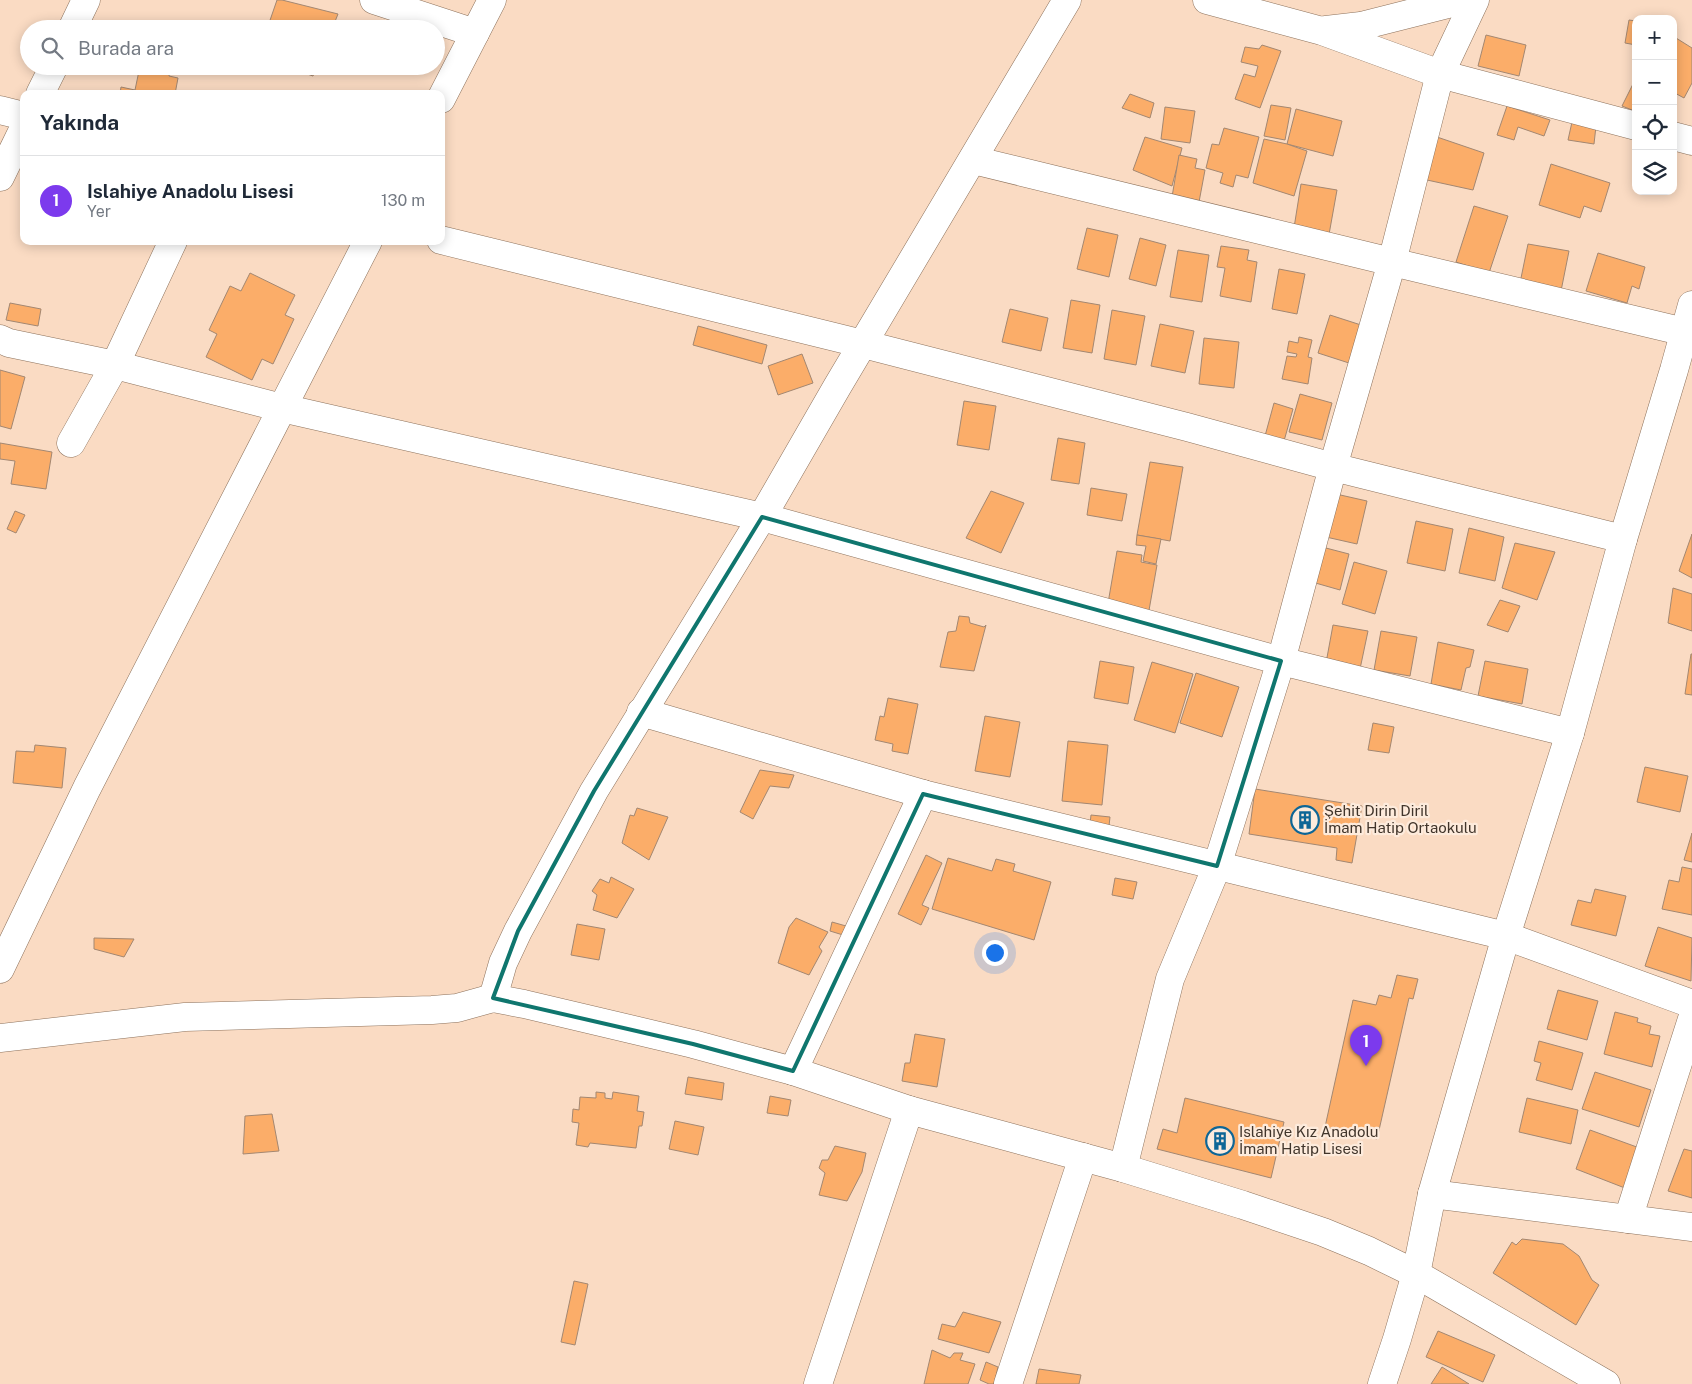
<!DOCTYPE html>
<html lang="tr">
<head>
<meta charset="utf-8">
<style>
	body { margin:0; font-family:"Public Sans",sans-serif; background:#f6f6f7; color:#1f2937 }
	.controls { position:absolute; right:15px; top:15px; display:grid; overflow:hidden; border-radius:10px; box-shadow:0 2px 12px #0003 }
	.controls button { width:45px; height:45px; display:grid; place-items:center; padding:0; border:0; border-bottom:1px solid #e0e1e3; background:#fff; color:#1f2937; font:25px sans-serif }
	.you { position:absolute; left:994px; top:952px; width:18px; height:18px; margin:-12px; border:4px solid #fff; border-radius:50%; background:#1a73e8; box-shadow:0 0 0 8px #1a73e833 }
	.badge { display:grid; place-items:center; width:32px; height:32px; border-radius:50%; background:#7c3aed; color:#fff; font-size:16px; font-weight:700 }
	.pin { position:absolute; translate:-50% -41px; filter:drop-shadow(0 1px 2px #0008) }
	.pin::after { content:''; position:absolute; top:26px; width:18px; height:15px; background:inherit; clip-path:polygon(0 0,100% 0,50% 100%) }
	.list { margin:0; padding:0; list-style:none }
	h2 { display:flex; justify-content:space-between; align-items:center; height:65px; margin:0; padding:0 20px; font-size:21px }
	h2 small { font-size:16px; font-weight:400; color:#747a83 }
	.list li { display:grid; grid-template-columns:32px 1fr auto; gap:15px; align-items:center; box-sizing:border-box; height:90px; padding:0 20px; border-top:1px solid #e0e1e3 }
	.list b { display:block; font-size:19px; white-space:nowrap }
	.list p { margin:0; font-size:16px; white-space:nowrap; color:#747a83 }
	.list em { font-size:16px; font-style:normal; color:#747a83 }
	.icon { flex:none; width:28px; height:28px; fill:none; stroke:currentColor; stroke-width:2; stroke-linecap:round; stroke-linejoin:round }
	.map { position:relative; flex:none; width:1692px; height:1384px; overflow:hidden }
	.search { position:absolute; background:#fff; box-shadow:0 2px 12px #0003; left:20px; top:20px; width:425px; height:55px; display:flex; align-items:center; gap:12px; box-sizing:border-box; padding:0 18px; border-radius:28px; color:#747a83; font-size:19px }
	.panel { position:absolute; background:#fff; box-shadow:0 2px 12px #0003; left:20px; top:90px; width:425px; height:155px; border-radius:10px }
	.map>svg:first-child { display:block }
	.building { fill:#fbad69; stroke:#a38771 }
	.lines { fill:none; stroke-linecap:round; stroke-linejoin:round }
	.minor-casing { stroke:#8d725c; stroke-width:29 }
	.minor { stroke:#fff; stroke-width:28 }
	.marked { fill:none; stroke:#0f766e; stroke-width:4; stroke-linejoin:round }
	.labels { text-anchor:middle; stroke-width:4.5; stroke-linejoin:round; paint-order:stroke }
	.poi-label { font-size:15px; fill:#41352b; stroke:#fdebdc; text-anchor:start }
</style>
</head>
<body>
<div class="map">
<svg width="1692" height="1384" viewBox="0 0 1692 1384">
	<rect width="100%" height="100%" fill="#fadbc3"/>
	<g class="building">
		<polygon points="277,0 282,0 338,14 332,29 267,29"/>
		<polygon points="1629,20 1636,21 1636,45 1625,43"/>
		<polygon points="1486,35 1526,45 1519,76 1478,66"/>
		<polygon points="1676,38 1692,48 1692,83 1684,98 1673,92 1673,42"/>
		<polygon points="1262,45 1281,51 1260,108 1235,99 1244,74 1255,77 1258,66 1241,62 1245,47 1259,49"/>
		<polygon points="140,66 170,68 169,76 178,78 175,94 120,94 121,87 135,90"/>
		<polygon points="284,66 317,66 313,76"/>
		<polygon points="1636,78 1636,103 1632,110 1622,106"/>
		<polygon points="1130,94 1154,103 1150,118 1122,108"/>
		<polygon points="1271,105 1291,108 1285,140 1264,136"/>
		<polygon points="1507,106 1550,120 1544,136 1518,127 1514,140 1497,135"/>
		<polygon points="1165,107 1195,111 1190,143 1161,139"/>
		<polygon points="1296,109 1342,121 1333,156 1287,144"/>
		<polygon points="1572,122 1596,126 1594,144 1568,140"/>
		<polygon points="1224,128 1259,137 1248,178 1236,175 1233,187 1220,183 1223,173 1206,168 1212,144 1219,145"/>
		<polygon points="1145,137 1182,148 1172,186 1133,170"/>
		<polygon points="1437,137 1484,153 1473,190 1427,180"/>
		<polygon points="1264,139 1287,144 1307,151 1294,196 1253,183"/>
		<polygon points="1179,155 1197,159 1195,168 1205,170 1199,202 1172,197"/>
		<polygon points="1551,164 1610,183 1601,212 1584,206 1580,218 1539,205"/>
		<polygon points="1301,184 1337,190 1328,240 1293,234"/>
		<polygon points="1474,206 1508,216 1489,273 1456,262"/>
		<polygon points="1087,228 1118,235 1109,277 1077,269"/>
		<polygon points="1140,238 1166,245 1156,286 1129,279"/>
		<polygon points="1528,244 1569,251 1561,291 1520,283"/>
		<polygon points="1221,246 1249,250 1247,260 1257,262 1251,302 1220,296 1225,268 1217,267"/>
		<polygon points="1178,250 1209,255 1202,302 1170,297"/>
		<polygon points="1598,253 1645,267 1639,289 1632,286 1627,303 1586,291"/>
		<polygon points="1279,269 1305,274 1297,314 1272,309"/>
		<polygon points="250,273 295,295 285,315 294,319 273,364 262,359 252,380 206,357 217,334 209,330 230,286 241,291"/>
		<polygon points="1071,300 1100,305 1092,353 1063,348"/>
		<polygon points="10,303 41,309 38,326 6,320"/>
		<polygon points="1010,309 1048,318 1041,351 1002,342"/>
		<polygon points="1112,310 1145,316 1136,365 1104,359"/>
		<polygon points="1330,315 1361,325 1349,363 1318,353"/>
		<polygon points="1160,324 1194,331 1185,373 1151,366"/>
		<polygon points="698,326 767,345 762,364 693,345"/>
		<polygon points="1299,337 1312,340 1308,357 1312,358 1308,384 1282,379 1287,356 1296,357 1297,354 1287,352 1289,341 1298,343"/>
		<polygon points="1204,338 1239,342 1234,388 1199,384"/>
		<polygon points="802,354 813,383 778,395 768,366"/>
		<polygon points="0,370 25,377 11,429 0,426"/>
		<polygon points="1300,394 1332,403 1322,440 1289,432"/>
		<polygon points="964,401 996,406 989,450 957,445"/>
		<polygon points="1274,403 1293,409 1284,441 1265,436"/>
		<polygon points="1058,438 1085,443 1079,484 1051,480"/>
		<polygon points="0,443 52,452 46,489 11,484 15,461 0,459"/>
		<polygon points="1150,462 1183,467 1170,541 1137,535"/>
		<polygon points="1091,488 1127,494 1122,521 1087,515"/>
		<polygon points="991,491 1024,503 1001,553 966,538"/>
		<polygon points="1336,494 1367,501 1357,544 1326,537"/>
		<polygon points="15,511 25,515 16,533 7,529"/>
		<polygon points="1416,521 1453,529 1445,571 1407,563"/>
		<polygon points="1469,528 1504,537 1495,581 1459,573"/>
		<polygon points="1692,534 1692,578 1679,571"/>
		<polygon points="1137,535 1161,539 1156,564 1143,561 1146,546 1136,545"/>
		<polygon points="1515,543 1555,552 1537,600 1502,588"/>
		<polygon points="1322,547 1349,554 1340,590 1312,582"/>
		<polygon points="1117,551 1142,555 1141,562 1157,565 1148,616 1107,609"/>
		<polygon points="1354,562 1387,571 1375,614 1342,604"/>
		<polygon points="1673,588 1692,594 1692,631 1668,623"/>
		<polygon points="1500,600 1520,606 1508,632 1487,625"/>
		<polygon points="959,616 969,617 970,623 984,627 986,625 974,671 940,667 948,632 956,631"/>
		<polygon points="1333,625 1368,631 1360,669 1326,663"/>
		<polygon points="1381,631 1417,637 1410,676 1374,670"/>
		<polygon points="1438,642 1474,650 1470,667 1466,668 1461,690 1431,684"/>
		<polygon points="1691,654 1692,654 1692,695 1685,694"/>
		<polygon points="1100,661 1134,667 1128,704 1094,698"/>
		<polygon points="1485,661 1528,669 1522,704 1478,696"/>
		<polygon points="1152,662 1193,674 1175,733 1134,720"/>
		<polygon points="1196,673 1239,687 1222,737 1180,723"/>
		<polygon points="888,698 918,704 908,754 892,751 893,744 875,740 880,716 884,717"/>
		<polygon points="985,716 1020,722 1010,777 975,771"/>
		<polygon points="1373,723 1394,727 1389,753 1368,750"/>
		<polygon points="1068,741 1108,745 1102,805 1062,801"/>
		<polygon points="35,745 66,748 62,788 13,783 16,751 34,752"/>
		<polygon points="1645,767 1688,776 1680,812 1637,802"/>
		<polygon points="760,770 794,775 789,788 770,786 753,819 740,812"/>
		<polygon points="1255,789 1362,806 1352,863 1336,860 1337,848 1249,834"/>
		<polygon points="637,808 668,817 649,860 622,843 630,815 634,816"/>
		<polygon points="1091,815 1110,817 1108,835 1089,833"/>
		<polygon points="1692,833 1692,862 1684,860"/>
		<polygon points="926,855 942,863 922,905 929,908 921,925 898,914"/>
		<polygon points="948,858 992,871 996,859 1015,864 1013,871 1051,882 1034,940 932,909"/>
		<polygon points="1682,867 1692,869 1692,915 1662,909 1669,880 1679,882"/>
		<polygon points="611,877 634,889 617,918 593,910 597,895 592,891 600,879 609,883"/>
		<polygon points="1115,878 1137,882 1133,899 1112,895"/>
		<polygon points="1595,889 1626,896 1616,936 1571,925 1578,900 1591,903"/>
		<polygon points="796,918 828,932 819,947 822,951 809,975 778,963 789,927"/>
		<polygon points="832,922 846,926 843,935 830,931"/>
		<polygon points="577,924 605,929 599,960 571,955"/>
		<polygon points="1658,927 1692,938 1691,981 1645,966"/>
		<polygon points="94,938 134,939 124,957 94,949"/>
		<polygon points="1397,975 1418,979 1413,999 1409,998 1377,1139 1325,1127 1353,1000 1376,1005 1379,995 1391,998"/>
		<polygon points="1558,990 1598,1001 1587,1040 1547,1029"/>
		<polygon points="1615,1012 1638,1018 1637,1022 1651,1026 1649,1034 1660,1036 1652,1067 1604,1054"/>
		<polygon points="915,1034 945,1039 937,1087 902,1081 905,1063 910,1063"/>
		<polygon points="1539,1041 1583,1053 1572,1090 1536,1080 1541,1063 1534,1061"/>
		<polygon points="1595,1072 1651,1090 1639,1127 1582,1109"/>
		<polygon points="688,1077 724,1083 722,1100 685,1094"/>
		<polygon points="596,1092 605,1093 605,1098 612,1099 613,1092 639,1096 637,1111 644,1112 642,1126 639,1126 636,1148 590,1143 588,1147 576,1145 579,1123 572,1122 573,1109 579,1110 580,1097 596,1098"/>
		<polygon points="770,1096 791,1100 788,1116 767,1113"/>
		<polygon points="1185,1098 1284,1122 1271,1178 1157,1149 1163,1129 1177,1133"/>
		<polygon points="1527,1098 1578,1110 1571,1144 1519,1132"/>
		<polygon points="272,1114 279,1151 243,1154 245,1116"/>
		<polygon points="675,1121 704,1127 698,1155 669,1149"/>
		<polygon points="1590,1130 1645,1150 1630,1190 1576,1169"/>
		<polygon points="835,1146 866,1153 862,1172 847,1201 819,1195 825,1173 819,1168 822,1160 828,1160"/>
		<polygon points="1684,1149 1692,1151 1692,1198 1668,1191"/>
		<polygon points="1522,1239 1563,1244 1579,1256 1592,1280 1599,1285 1576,1325 1493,1273 1512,1242 1516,1245"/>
		<polygon points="574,1281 588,1284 575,1345 561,1342"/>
		<polygon points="963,1312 1001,1322 989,1353 938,1339 942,1324 955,1327"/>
		<polygon points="1438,1331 1495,1355 1483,1382 1426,1357"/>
		<polygon points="932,1350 950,1358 954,1353 963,1353 960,1360 975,1364 968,1384 924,1384"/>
		<polygon points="986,1362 998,1367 994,1384 989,1384 980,1380"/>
		<polygon points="1442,1367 1469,1384 1431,1384"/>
		<polygon points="1039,1369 1081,1375 1079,1384 1036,1384"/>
	</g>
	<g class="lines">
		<defs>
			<g id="minor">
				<polyline points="374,0 475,33"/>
				<polyline points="1067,0 837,387 762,517 594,791 518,931 503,963 493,998 524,1004 693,1044 793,1071 909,1110 1123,1168 1243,1205 1323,1232 1369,1251 1416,1274 1606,1384"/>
				<polyline points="1207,0 1322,31 1440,74 1636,126"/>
				<polyline points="72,29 86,0"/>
				<polyline points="1326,30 1361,26 1464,0"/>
				<polyline points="40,94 54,66"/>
				<polyline points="441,99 492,0"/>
				<polyline points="0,110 24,116"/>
				<polyline points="1673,136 1692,141"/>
				<polyline points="973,160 1392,262 1685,332"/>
				<polyline points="0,177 24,128"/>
				<polyline points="441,240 863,344 1187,427 1333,467 1623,539"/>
				<polyline points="0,339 9,343 115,365 282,408 762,517 1281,661 1570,733"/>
				<polyline points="71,443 115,365 173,241"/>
				<polyline points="641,712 923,794 1506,936 1692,1004"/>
				<polyline points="0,969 87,788 368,241"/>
				<polyline points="0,1038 185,1017 432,1010 457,1008 493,998"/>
				<polyline points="793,1071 923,794"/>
				<polyline points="1123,1168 1170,979 1217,866 1281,661 1333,467 1392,262 1440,74 1475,0"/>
				<polyline points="1432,1194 1692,1227"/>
				<polyline points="1628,1219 1692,1019"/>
				<polyline points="818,1384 909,1110"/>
				<polyline points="1008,1384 1083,1157"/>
				<polyline points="1382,1384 1397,1339 1416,1274 1432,1194 1506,936 1570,733 1623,539 1674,370 1692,305"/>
			</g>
		</defs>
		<use href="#minor" class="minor-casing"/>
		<use href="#minor" class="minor"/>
	</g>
	<path class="marked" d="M762 517 1281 661 1217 866 923 794 793 1071 693 1044 493 998 518 931 594 791Z"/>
	<defs>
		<symbol id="building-ring" viewBox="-11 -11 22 22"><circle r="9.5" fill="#fdebdc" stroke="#0e6696" stroke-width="1.5"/><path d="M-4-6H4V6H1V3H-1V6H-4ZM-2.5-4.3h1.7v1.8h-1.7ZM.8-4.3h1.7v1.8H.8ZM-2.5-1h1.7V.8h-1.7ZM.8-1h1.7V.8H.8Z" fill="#0e6696"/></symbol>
	</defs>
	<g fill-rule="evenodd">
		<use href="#building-ring" x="1289" y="804" width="32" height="32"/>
		<use href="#building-ring" x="1204" y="1125" width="32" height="32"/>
	</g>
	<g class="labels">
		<g class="poi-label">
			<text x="1324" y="816">Şehit Dirin Diril<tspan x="1324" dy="17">İmam Hatip Ortaokulu</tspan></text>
			<text x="1239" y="1137">Islahiye Kız Anadolu<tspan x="1239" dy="17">İmam Hatip Lisesi</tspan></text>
		</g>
	</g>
</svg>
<div class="controls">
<button>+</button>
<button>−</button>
<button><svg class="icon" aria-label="locate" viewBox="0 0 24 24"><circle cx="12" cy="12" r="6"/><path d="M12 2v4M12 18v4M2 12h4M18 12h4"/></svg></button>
<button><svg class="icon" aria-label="layers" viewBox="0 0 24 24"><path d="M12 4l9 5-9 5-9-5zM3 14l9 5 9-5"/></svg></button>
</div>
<div class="you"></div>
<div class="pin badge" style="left:1366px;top:1066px">1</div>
<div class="search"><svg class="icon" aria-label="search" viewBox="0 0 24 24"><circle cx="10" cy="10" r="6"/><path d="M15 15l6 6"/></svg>Burada ara</div>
<section class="panel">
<h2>Yakında<small></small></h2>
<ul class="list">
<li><span class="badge">1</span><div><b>Islahiye Anadolu Lisesi</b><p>Yer</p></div><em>130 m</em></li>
</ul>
</section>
</div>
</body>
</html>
